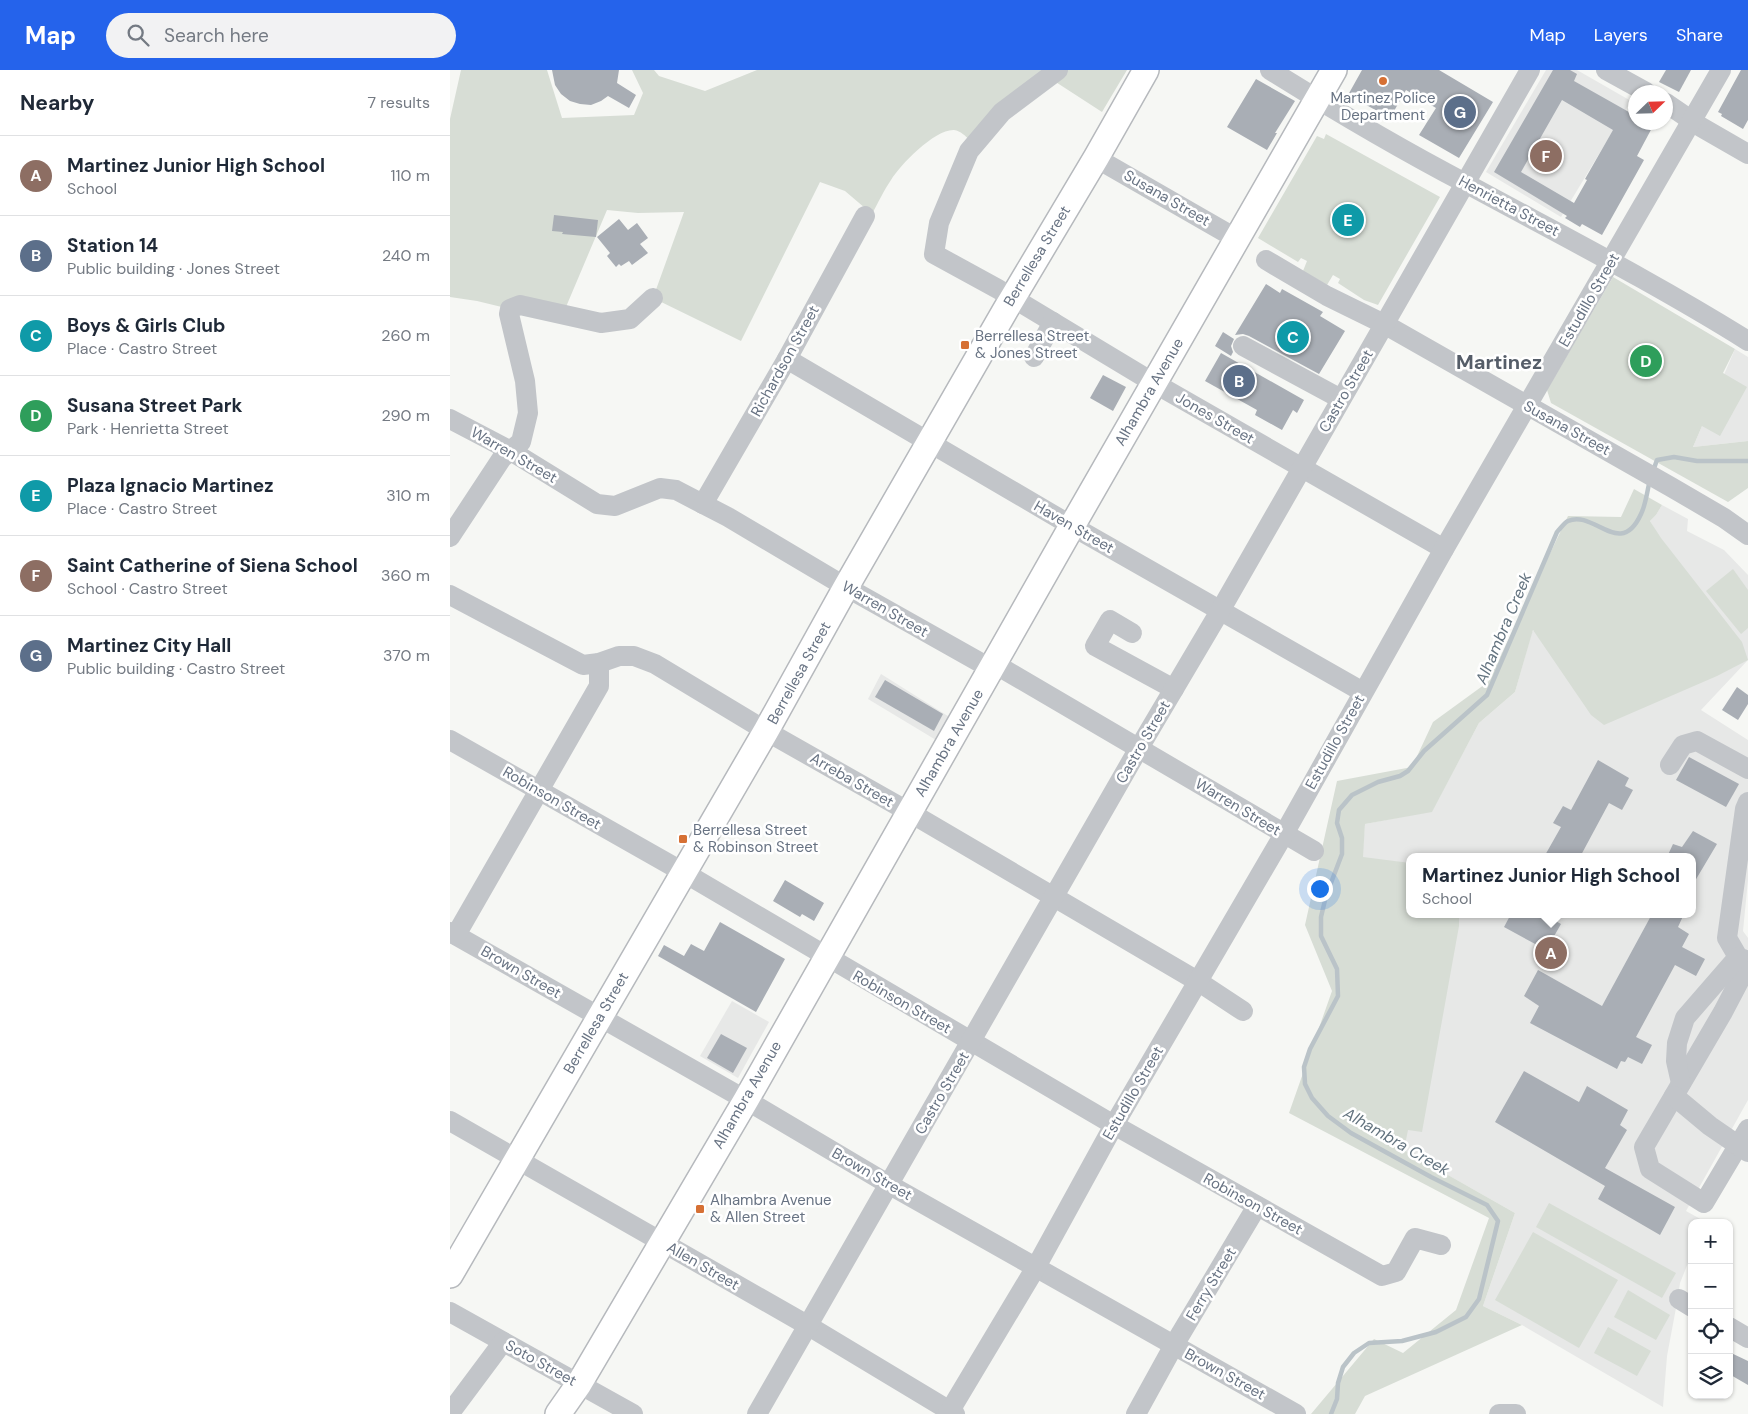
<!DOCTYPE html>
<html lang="en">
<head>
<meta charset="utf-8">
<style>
	body { margin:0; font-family:"DM Sans",sans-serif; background:#f2f2f3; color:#1f2937 }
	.controls { position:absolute; right:15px; bottom:15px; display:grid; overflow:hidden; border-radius:10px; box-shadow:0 1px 4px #0004 }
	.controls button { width:45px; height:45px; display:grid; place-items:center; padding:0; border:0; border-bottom:1px solid #e0e1e3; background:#fff; color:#1f2937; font:25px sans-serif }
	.compass { position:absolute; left:1178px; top:15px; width:45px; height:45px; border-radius:50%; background:#fff; box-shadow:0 1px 4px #0004; rotate:67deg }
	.you { position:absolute; left:869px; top:818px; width:18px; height:18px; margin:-12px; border:4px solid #fff; border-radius:50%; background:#1a73e8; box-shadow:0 0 0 8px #1a73e833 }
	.badge { display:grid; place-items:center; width:32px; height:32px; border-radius:50%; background:#2563eb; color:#fff; font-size:16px; font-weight:700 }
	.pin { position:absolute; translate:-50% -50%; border:2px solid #fff; box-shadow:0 1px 5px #0006 }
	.popup { position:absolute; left:956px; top:783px; width:290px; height:65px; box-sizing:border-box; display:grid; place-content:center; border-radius:10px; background:#fff; filter:drop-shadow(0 1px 4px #0005); font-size:16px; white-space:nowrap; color:#747a83 }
	.popup b { font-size:19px; color:#1f2937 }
	.popup::after { content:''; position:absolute; left:50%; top:100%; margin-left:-10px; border:10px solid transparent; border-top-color:#fff }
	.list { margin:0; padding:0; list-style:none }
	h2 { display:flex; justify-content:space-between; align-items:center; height:65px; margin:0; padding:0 20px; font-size:21px }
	h2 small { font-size:16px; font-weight:400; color:#747a83 }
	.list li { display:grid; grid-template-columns:32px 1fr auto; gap:15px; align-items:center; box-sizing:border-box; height:80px; padding:0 20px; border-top:1px solid #e0e1e3 }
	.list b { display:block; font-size:19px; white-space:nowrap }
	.list p { margin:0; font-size:16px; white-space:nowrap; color:#747a83 }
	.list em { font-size:16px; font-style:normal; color:#747a83 }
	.icon { flex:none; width:28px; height:28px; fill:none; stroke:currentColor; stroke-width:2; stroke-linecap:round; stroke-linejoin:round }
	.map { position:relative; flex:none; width:1298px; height:1344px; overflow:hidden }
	header { display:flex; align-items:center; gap:30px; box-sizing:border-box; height:70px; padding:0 25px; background:#2563eb; color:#fff }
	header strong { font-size:24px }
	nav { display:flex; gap:28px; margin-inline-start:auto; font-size:18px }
	.search { width:350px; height:45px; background:#f2f2f3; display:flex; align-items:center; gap:12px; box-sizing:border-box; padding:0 18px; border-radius:28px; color:#747a83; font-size:19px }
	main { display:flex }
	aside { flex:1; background:#fff }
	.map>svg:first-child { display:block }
	.built { fill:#e7e8e7; fill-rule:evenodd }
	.green { fill:#d7ddd5 }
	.water { fill:#bac3c8 }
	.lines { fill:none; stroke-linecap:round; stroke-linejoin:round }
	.stream { stroke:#bac3c8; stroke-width:4.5 }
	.building { fill:#a9aeb5; fill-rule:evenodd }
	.major-casing { stroke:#b6b9bd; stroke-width:28 }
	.minor { stroke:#c2c5c9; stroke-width:20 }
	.major { stroke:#fff; stroke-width:25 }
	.poi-dot { fill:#d67034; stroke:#fff; stroke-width:2 }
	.labels { text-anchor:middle; stroke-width:5; stroke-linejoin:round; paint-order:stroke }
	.poi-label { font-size:15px; fill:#687383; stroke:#fff; text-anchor:start }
	.street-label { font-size:15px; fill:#687383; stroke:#fff }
	.water-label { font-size:16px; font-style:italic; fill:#63737f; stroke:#fff }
	.district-label { font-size:20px; font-weight:bold; fill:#555d68; stroke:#fff }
</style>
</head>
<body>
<header>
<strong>Map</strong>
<div class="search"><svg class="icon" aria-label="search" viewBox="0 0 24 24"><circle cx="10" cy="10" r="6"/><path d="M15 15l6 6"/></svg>Search here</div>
<nav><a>Map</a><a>Layers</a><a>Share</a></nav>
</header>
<main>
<aside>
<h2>Nearby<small>7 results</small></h2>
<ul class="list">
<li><span class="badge" style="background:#8d6e63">A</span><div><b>Martinez Junior High School</b><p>School</p></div><em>110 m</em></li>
<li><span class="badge" style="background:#5c6f8a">B</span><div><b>Station 14</b><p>Public building · Jones Street</p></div><em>240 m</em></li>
<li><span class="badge" style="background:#0f9aa8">C</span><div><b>Boys &amp; Girls Club</b><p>Place · Castro Street</p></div><em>260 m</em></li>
<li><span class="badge" style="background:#2e9e5b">D</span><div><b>Susana Street Park</b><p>Park · Henrietta Street</p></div><em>290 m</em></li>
<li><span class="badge" style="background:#0f9aa8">E</span><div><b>Plaza Ignacio Martinez</b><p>Place · Castro Street</p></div><em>310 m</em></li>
<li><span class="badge" style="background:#8d6e63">F</span><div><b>Saint Catherine of Siena School</b><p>School · Castro Street</p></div><em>360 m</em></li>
<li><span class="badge" style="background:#5c6f8a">G</span><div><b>Martinez City Hall</b><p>Public building · Castro Street</p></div><em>370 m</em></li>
</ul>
</aside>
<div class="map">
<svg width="1298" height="1344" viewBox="0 0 1298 1344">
	<rect width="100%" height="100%" fill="#f6f7f4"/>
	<g class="built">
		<polygon points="1096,0 1127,0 1181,31 1111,147 1036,102"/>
		<polygon points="1285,279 1298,287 1298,371 1243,377"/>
		<path d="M1212 435 1238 449 1237 461 1274 480 1298 505V590L1251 640 1298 670V810L1293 861 1298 868V1030L1236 1141 1254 1151 1253 1153H1242V1183L1230 1213 1226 1238 1217 1286 1213 1337 1072 1255 1033 1236 1065 1143 906 1053 897 969 915 754 982 741 1029 653 1065 622 1082 562 1210 468 1200 451 1206 445ZM960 787H1242V844H960Z"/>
		<polygon points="431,604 501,648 486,670 418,629"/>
		<polygon points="282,931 319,952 288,1008 250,986"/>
	</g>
	<g class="green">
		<path d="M11 0H97L112 48 184 45 193 23 182 0H204L209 6 255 21 307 0H677L652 42 598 7 520 70C515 66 511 61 504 60 485 59 450 95 441 110 434 120 428 133 422 144L395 121 370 112 291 271 203 228 234 142 188 143 157 140 113 244 60 239 27 231 0 227V49Z"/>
		<polygon points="876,64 990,127 928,235 914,230 888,213 890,209 883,205 877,215 853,201 857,191 851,188 848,192 808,168 867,66 874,69"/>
		<polygon points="1163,207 1285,279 1273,303 1297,317 1270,366 1252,356 1243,377 1298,371 1298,418 1278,432 1101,333 1097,320"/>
		<polygon points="1184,419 1212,435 1206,445 1200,451 1211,468 1292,572 1298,590 1267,606 1154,655 1141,645 1083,560 1065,622 1029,653 982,742 915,754 913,787 960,793 960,844 1009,844 1009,856 972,1062 958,1060 954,1080 1065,1143 1033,1236 1072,1255 915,1326 905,1344 861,1344 924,1269 953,1283 1006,1240 1039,1148 839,1043 882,921 855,855 887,711 962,697 983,652 1038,612 1118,446 1171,447"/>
		<polygon points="1283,499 1298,520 1298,558 1291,564 1256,521"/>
		<polygon points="1099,1133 1226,1203 1212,1228 1086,1157"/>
		<polygon points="1083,1162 1168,1210 1129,1278 1045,1230"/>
		<polygon points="1178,1220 1220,1245 1206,1270 1164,1247"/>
		<polygon points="1158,1257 1201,1281 1187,1306 1144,1283"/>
	</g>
	<circle class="water" cx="897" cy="150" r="9"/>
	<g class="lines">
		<g class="stream">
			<polyline points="1203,401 1207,390 1224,387 1247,391 1298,391"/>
			<path d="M881 1344 887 1329 888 1313 893 1297 904 1283 919 1273 952 1271 986 1262 1016 1247 1029 1229 1048 1151 1037 1135 981 1107 901 1063 878 1046 862 1028 855 1014 854 997 860 979 888 926 887 899 871 866V847L876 826 892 784V768L887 753 889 740 902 725 928 712 950 706 958 701 974 681 1037 625 1107 462C1110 459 1114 453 1118 451 1144 439 1170 490 1191 444 1196 434 1197 421 1200 410"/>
		</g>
	</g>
	<g class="building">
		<polygon points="102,0 169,0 167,13 186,25 179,38 158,26 151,31 141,35 130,34 120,31 111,24 105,15"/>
		<polygon points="912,0 989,0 1043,32 1009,88 969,65 986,38 956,20 940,48 898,25"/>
		<path d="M1103 0H1120L1127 4 1124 11 1186 46V52H1197L1203 56 1187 86 1194 90 1152 165 1132 154 1130 157 1115 148 1117 146 1044 102ZM1112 30 1163 60 1135 109 1137 110 1124 133 1071 102Z"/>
		<polygon points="1216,0 1241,0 1229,22 1209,12"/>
		<polygon points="1291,0 1298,0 1298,50 1293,59 1271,46 1272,44 1268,42"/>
		<polygon points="806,9 845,31 825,63 827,63 817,80 777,57"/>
		<polygon points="104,145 148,150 146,167 112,164 113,162 102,161"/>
		<polygon points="169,149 178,160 187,153 198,168 190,174 198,183 182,195 179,191 171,196 169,194 166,197 157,186 160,183 147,167"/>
		<polygon points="816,214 830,223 832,219 873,242 870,246 895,261 869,304 799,266 793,264 785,265"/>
		<polygon points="773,262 784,269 781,276 783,282 781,286 765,276"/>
		<polygon points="771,283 854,330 847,343 843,340 832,360 805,345 807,340 755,311"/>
		<polygon points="653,305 676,317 663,341 640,328"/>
		<polygon points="435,610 493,644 484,661 425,627"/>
		<polygon points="1287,617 1298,625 1298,634 1288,650 1272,640"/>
		<polygon points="1239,687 1289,714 1276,737 1226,710"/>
		<polygon points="1148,690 1179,708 1175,716 1183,720 1172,740 1159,733 1130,787 1094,787 1111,757 1103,753 1113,736 1121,740"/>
		<polygon points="1243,761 1267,774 1242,816 1242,787 1217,787 1223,774 1232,777"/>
		<polygon points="335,810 374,833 364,851 352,844 350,847 323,831"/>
		<polygon points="1061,844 1093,844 1111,854 1099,875 1089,870 1087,875 1054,857"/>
		<polygon points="1202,844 1234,844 1228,857 1239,864 1232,877 1255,889 1246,906 1225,895 1186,967 1202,975 1192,994 1178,987 1175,992 1171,991 1167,999 1080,953 1089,936 1074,926 1088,900 1152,936"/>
		<polygon points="270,852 335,889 306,942 208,886 214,875 234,886 241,874 254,881"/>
		<polygon points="271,964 297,978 283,1003 257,988"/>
		<polygon points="1074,1001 1129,1032 1137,1016 1178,1040 1170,1055 1177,1060 1155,1098 1225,1137 1210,1165 1148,1129 1155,1116 1045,1052"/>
		<polygon points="1279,1282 1298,1291 1298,1315 1279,1304"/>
	</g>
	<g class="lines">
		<defs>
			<g id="major">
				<polyline points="0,1205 316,661 396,517 556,239 646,88 696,0"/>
				<polyline points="108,1344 129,1314 296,1030 622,456 884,0"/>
			</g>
		</defs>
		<use href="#major" class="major-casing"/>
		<g class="minor">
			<polyline points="608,0 552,42 519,81 489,153 484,184 548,219 704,313 994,479"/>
			<path d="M820 0C884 40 950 79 1017 114 1111 165 1207 214 1298 271"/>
			<polyline points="1156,0 1196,22"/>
			<polyline points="1216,33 1251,57 1298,84"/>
			<polyline points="646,88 787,169"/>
			<polyline points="816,190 877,226 934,254 1221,417 1274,448 1298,465"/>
			<polyline points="793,276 891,329"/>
			<polyline points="584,287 603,252"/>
			<polyline points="337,289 622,456 913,622"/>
			<polyline points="0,349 61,381 147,434 165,436 210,418 226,420 278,447 396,517 531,593 555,600 864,781"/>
			<polyline points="253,434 337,289 415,146"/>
			<polyline points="0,467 52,388 71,372 78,343 75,311 59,244 60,239 70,235 151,253 180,249 203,228"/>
			<polyline points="0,525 133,595 149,593 169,586 184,586 205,594 316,661 459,742 749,912 793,941"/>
			<polyline points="682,563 660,550 645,576 724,619"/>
			<polyline points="0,670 233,802 664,1055 932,1206 946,1202 965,1168 991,1175"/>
			<polyline points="1220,695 1233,675 1247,671 1298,699"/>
			<polyline points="1298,732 1295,739 1277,868 1288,887 1298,891"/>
			<polyline points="0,862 296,1030 438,1114 846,1344"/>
			<polyline points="6,865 149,616 149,593"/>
			<polyline points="1298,894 1273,942 1194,1077 1200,1099 1254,1133 1298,1059"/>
			<polyline points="1231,1013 1226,991 1227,973 1235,948 1288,887"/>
			<polyline points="1224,1026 1260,1056 1298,1082"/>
			<polyline points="0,1051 357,1255 505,1344"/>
			<polyline points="1229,1229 1242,1237"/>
			<polyline points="0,1242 183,1344"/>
			<polyline points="1279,1257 1298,1268"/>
			<polyline points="0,1343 53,1272"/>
			<polyline points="307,1344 689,678 770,541 1080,0"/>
			<polyline points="498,1344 586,1197 664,1055 834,764 994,479 1271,0"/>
			<polyline points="686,1344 724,1275 807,1136"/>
			<polyline points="1049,1344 1066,1344"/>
		</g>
		<use href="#major" class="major"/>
	</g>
	<g class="poi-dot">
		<circle cx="933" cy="11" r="5"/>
		<rect x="510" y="270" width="10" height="10" rx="2.5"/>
		<rect x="228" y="764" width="10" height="10" rx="2.5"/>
		<rect x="245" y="1134" width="10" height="10" rx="2.5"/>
	</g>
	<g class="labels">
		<g class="poi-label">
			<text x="933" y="33" text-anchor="middle">Martinez Police<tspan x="933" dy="17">Department</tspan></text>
			<text x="525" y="271">Berrellesa Street<tspan x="525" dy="17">&amp; Jones Street</tspan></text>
			<text x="243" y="765">Berrellesa Street<tspan x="243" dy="17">&amp; Robinson Street</tspan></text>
			<text x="260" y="1135">Alhambra Avenue<tspan x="260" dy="17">&amp; Allen Street</tspan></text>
		</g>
		<g class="street-label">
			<text transform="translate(717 128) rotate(30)" y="5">Susana Street</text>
			<text transform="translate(1059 136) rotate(28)" y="5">Henrietta Street</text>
			<text transform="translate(587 186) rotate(-59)" y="5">Berrellesa Street</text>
			<text transform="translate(1139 230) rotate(-60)" y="5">Estudillo Street</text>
			<text transform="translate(335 291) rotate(-61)" y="5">Richardson Street</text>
			<text transform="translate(896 321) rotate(-60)" y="5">Castro Street</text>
			<text transform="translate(699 322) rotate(-60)" y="5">Alhambra Avenue</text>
			<text transform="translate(765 348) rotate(30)" y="5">Jones Street</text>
			<text transform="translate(1117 358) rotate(29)" y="5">Susana Street</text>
			<text transform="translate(64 385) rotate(30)" y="5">Warren Street</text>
			<text transform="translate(624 457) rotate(30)" y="5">Haven Street</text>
			<text transform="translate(435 539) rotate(30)" y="5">Warren Street</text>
			<text transform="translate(349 603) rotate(-61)" y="5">Berrellesa Street</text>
			<text transform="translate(693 672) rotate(-60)" y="5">Castro Street</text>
			<text transform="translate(885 672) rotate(-61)" y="5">Estudillo Street</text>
			<text transform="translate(499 673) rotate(-60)" y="5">Alhambra Avenue</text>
			<text transform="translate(402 710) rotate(30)" y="5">Arreba Street</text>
			<text transform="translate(102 728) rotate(30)" y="5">Robinson Street</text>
			<text transform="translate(788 737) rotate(31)" y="5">Warren Street</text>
			<text transform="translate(71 902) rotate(30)" y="5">Brown Street</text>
			<text transform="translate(452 932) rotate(30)" y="5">Robinson Street</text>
			<text transform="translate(146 953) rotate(-60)" y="5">Berrellesa Street</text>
			<text transform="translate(492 1023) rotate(-60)" y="5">Castro Street</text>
			<text transform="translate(683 1023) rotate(-60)" y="5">Estudillo Street</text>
			<text transform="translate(297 1025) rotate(-60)" y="5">Alhambra Avenue</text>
			<text transform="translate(422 1104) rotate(30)" y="5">Brown Street</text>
			<text transform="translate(803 1134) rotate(29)" y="5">Robinson Street</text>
			<text transform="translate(253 1196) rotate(30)" y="5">Allen Street</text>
			<text transform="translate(761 1214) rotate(-59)" y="5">Ferry Street</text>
			<text transform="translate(91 1293) rotate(29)" y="5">Soto Street</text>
			<text transform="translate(775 1304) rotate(29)" y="5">Brown Street</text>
		</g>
		<g class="water-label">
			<text transform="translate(1053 558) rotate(-67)" y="6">Alhambra Creek</text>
			<text transform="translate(947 1071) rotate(30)" y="6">Alhambra Creek</text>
		</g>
		<g class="district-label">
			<text x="1049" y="299">Martinez</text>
		</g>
	</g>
</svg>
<div class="controls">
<button>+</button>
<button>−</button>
<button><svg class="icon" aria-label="locate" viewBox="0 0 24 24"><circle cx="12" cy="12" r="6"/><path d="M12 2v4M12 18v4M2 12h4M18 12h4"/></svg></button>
<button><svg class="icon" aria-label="layers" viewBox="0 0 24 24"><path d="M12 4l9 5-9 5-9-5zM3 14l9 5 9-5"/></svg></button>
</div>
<svg class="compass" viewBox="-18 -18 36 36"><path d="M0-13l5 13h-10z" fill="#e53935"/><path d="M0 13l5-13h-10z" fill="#747a83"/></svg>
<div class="you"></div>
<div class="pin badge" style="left:1101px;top:883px;background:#8d6e63">A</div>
<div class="popup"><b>Martinez Junior High School</b>School</div>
<div class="pin badge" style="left:789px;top:311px;background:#5c6f8a">B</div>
<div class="pin badge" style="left:843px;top:267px;background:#0f9aa8">C</div>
<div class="pin badge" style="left:1196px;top:291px;background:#2e9e5b">D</div>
<div class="pin badge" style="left:898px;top:150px;background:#0f9aa8">E</div>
<div class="pin badge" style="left:1096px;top:86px;background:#8d6e63">F</div>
<div class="pin badge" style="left:1010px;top:42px;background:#5c6f8a">G</div>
</div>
</main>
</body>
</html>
